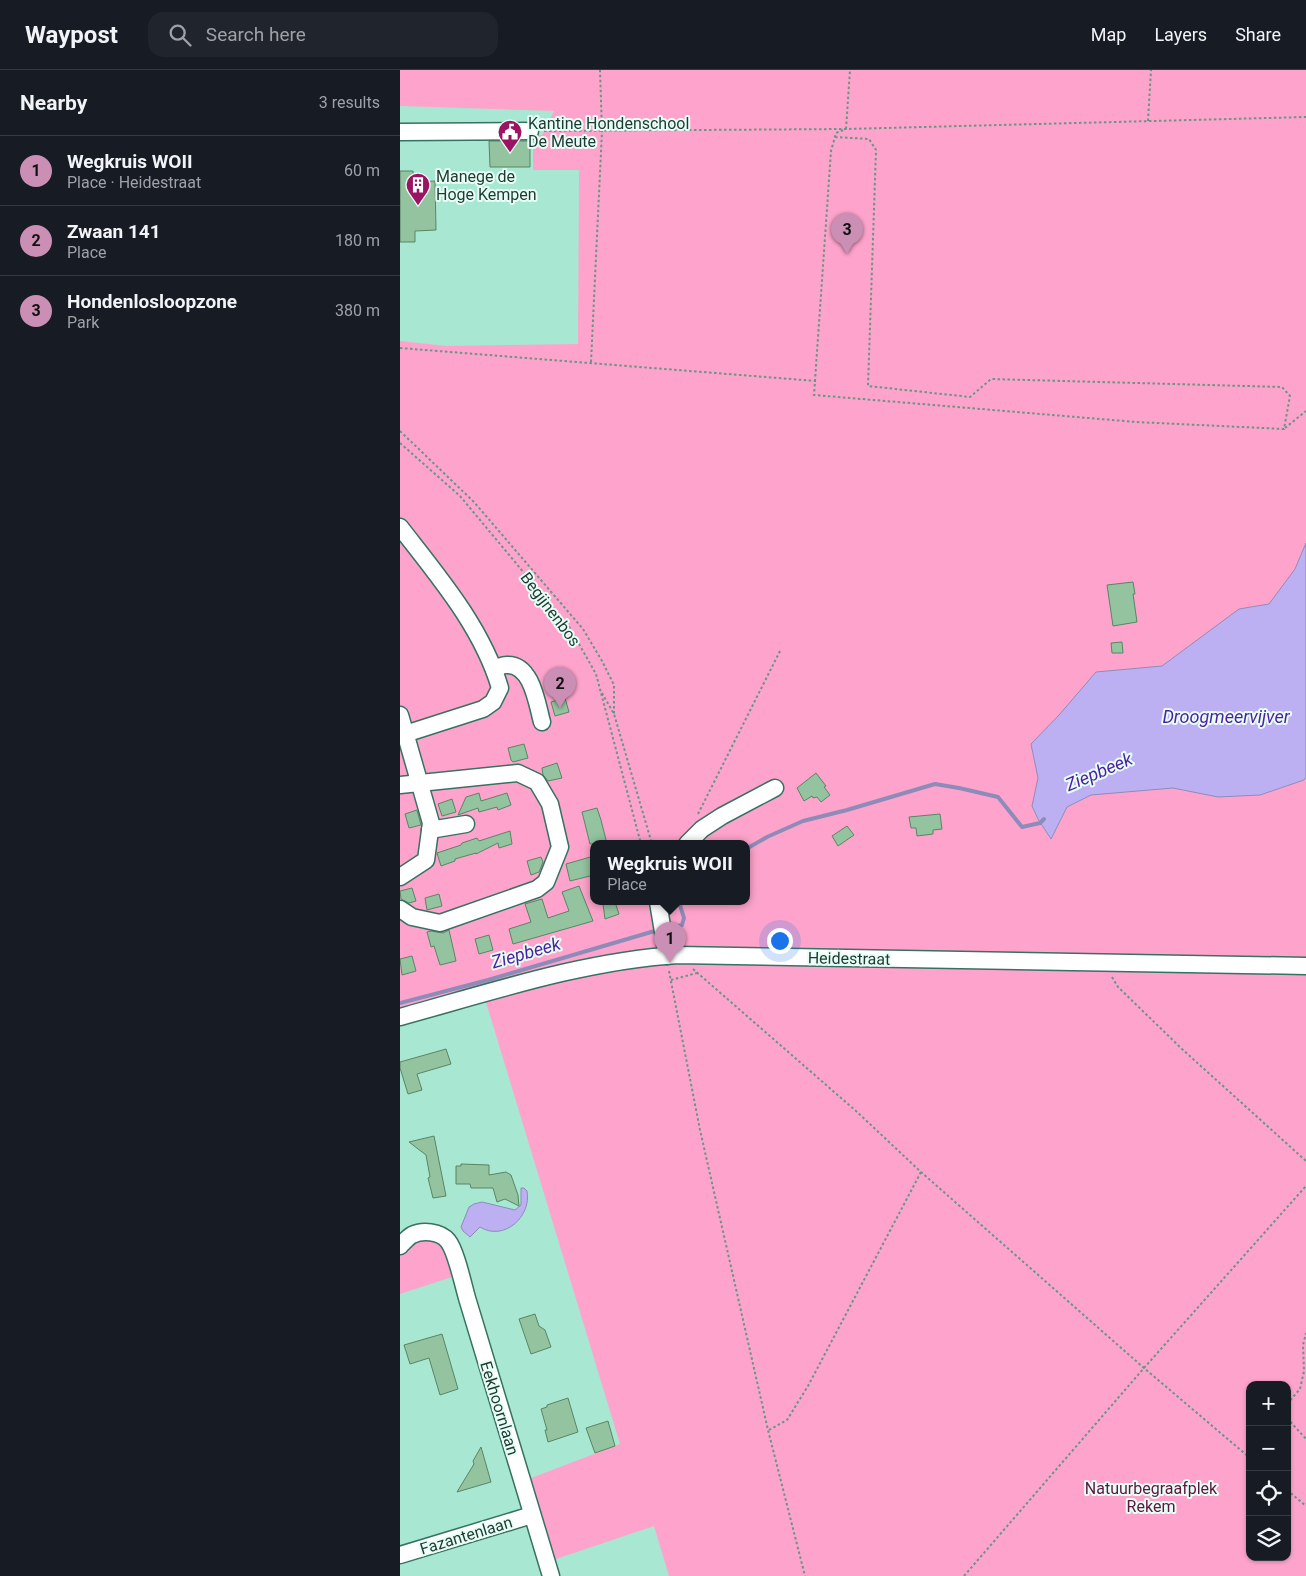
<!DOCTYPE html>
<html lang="en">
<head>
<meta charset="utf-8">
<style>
	body { margin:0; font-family:Roboto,sans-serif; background:#20242c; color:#f1f3f6 }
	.controls { position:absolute; right:15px; bottom:15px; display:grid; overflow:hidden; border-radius:10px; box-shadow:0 1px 4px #0004 }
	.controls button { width:45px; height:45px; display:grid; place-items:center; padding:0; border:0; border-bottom:1px solid #363941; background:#171b24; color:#f1f3f6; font:25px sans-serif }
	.you { position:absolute; left:379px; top:870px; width:18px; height:18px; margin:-12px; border:4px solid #fff; border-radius:50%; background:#1a73e8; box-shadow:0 0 0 8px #1a73e833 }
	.badge { display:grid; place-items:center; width:32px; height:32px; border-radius:50%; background:#cb8eb4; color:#111; font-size:16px; font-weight:700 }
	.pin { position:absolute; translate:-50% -41px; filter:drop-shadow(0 1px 2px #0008) }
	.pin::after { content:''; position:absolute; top:26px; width:18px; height:15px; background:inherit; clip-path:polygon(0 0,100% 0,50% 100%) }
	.popup { position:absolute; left:190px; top:770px; width:160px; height:65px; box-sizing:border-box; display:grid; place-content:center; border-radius:10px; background:#171b24; filter:drop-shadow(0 1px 4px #0005); font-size:16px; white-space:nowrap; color:#9ea1a6 }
	.popup b { font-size:19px; color:#f1f3f6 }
	.popup::after { content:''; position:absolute; left:50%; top:100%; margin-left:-10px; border:10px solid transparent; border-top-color:#171b24 }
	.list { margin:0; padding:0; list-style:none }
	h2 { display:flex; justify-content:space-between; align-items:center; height:65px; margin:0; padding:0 20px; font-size:21px }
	h2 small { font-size:16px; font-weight:400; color:#9ea1a6 }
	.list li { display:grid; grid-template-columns:32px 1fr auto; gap:15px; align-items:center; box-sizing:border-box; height:70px; padding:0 20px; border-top:1px solid #363941 }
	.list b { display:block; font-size:19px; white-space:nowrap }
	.list p { margin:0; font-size:16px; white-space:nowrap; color:#9ea1a6 }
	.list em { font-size:16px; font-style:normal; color:#9ea1a6 }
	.icon { flex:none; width:28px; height:28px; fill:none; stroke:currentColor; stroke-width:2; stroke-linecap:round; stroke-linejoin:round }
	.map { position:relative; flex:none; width:906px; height:1506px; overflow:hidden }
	header { display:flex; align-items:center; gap:30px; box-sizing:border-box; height:70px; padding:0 25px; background:#171b24; border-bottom:1px solid #363941 }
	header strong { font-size:24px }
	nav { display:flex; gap:28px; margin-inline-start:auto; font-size:18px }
	.search { width:350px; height:45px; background:#20242c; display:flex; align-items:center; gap:12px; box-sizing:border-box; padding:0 18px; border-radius:15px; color:#9ea1a6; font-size:19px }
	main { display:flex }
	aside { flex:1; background:#171b24 }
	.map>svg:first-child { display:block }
	.green { fill:#fea4cc; fill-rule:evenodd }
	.water { fill:#bcb0f3; stroke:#8d8cb9 }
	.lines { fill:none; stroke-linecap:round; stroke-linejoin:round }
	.stream { stroke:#8d8cb9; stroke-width:4 }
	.building { fill:#94c3a0; stroke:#598565 }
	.minor-casing { stroke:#367261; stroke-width:19 }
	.path { stroke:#679586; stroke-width:2; stroke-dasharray:2.5 2.5; stroke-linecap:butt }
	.minor { stroke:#fff; stroke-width:16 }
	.labels { text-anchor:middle; stroke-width:4; stroke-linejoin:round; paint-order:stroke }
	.poi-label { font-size:16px; fill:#1f3931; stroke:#e6fef6; text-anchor:start }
	.street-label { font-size:16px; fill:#1f3931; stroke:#e6fef6 }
	.park-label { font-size:16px; fill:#5f153d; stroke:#e6fef6 }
	.water-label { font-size:18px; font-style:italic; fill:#4e1fa0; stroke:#e6fef6 }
</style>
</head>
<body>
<header>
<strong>Waypost</strong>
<div class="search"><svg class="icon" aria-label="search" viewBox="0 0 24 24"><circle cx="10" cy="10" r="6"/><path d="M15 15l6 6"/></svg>Search here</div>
<nav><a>Map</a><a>Layers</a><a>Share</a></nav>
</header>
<main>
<aside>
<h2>Nearby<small>3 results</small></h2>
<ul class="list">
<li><span class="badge">1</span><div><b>Wegkruis WOII</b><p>Place · Heidestraat</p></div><em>60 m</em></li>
<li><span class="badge">2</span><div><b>Zwaan 141</b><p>Place</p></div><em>180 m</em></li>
<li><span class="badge">3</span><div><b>Hondenlosloopzone</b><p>Park</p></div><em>380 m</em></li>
</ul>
</aside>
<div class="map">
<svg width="906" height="1506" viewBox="0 0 906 1506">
	<rect width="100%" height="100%" fill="#a8e7d2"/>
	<g class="green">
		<path d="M0 0H906V473L895 499 869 534 839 539 762 596 696 602 659 645 631 674 638 708 632 736 638 749 651 769 667 737 691 725 773 718 818 727 860 725 904 710 906 707V1506H269L254 1456 153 1490 126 1410 220 1374 85 929 255 879 176 891 0 939V271L47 276 178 274 179 100H133V65H142L154 41 0 36ZM194 774H346V832H194ZM850 1315H887V1487H850Z"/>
		<polygon points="31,1169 45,1176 55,1206 0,1224 0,1184 12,1173"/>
	</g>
	<g class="water">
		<polygon points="906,473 906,707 904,710 860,725 818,727 773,718 691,725 667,737 651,769 638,749 632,736 638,708 631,674 659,645 696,602 762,596 839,539 869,534 895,499"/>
		<path d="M121 1118H124L127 1121C132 1146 104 1172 80 1157L70 1167 63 1161 61 1157 69 1137 74 1134 82 1132 115 1140 121 1135Z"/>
	</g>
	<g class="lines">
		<g class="stream">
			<polyline points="346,779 367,767 403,751 447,740 535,714 559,718 598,727 622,757 640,753 644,749"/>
			<polyline points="269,858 282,855 284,848 279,832"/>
			<polyline points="0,933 88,910 258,860"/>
		</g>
	</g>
	<g class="building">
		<polygon points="89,71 130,71 130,97 90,97"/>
		<polygon points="0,101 13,101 14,112 35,111 36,160 15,161 15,172 0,172"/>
		<polygon points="733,512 735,524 733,524 737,552 713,556 707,515"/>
		<polygon points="722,572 723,583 712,583 711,573"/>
		<polygon points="165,628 169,642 155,646 151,632"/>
		<polygon points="124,674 128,688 113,692 111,690 108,678"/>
		<polygon points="157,693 162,708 148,711 143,705 142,698"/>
		<polygon points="416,703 426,716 424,717 430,725 421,732 417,727 413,728 412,726 404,731 397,718"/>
		<polygon points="79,723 81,731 107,723 111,735 98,740 97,737 79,742 78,738 58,745 66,727"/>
		<polygon points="52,729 56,742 42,746 38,734"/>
		<polygon points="197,738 201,750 207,774 190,774 182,742"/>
		<polygon points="17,740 21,755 9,758 5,744"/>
		<polygon points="540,744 542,759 533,760 533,764 517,766 516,758 511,758 509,747"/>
		<polygon points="447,756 454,765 438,776 432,766"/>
		<polygon points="110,761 112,774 99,778 98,773 76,784 76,783 55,789 55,791 41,796 37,783 61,775 62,773 77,768 79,771"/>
		<polygon points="194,786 194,805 170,811 166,794"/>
		<polygon points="141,787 143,792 139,802 131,805 127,791"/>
		<polygon points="179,816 193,851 113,874 109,859 131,852 125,834 142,829 148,848 169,841 162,822"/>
		<polygon points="12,818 16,831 9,833 1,829 0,821"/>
		<polygon points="39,824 42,836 27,840 25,828"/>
		<polygon points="211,832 215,832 219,844 205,849 203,834"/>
		<polygon points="49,860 56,891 40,895 34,876 31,877 27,862 31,861 43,863"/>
		<polygon points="89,865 93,880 79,884 75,869"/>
		<polygon points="12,886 16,901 2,905 0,889"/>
		<polygon points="46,979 51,994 17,1004 22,1020 8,1024 0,998 0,992"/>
		<polygon points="34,1066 46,1126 33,1128 28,1108 30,1107 26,1085 9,1072"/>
		<polygon points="61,1094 89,1095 89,1105 106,1102 111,1105 118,1125 119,1136 105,1129 97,1132 93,1118 71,1118 70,1114 56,1114 56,1096 61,1096"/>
		<polygon points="135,1244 139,1256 145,1260 151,1277 131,1284 119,1249"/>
		<polygon points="42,1264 58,1319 40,1325 29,1288 10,1294 4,1275"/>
		<polygon points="168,1328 178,1362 148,1372 145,1360 147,1360 141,1339 147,1337 147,1335"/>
		<polygon points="208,1351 215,1376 195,1383 186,1358"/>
		<polygon points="81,1377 91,1412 57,1422 74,1394 73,1391"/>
	</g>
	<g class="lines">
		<defs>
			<g id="minor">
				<polyline points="0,62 130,61"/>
				<path d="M0 457C38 506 82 557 100 618L93 632 83 639 5 664"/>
				<path d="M94 599C98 598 102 595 106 595 132 593 137 634 142 652"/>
				<polyline points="0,645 31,753 26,790 0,807"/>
				<polyline points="0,715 118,703 137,712 150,734 160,777 146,812 137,819 40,853 12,847 0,839"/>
				<polyline points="30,760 66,754"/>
				<polyline points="287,774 302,759 322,746 375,718"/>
				<polyline points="258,832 267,886"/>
				<path d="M0 947C91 922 183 891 278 885L906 896"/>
				<path d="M0 1176C3 1173 7 1168 12 1165 22 1160 40 1161 48 1171 56 1181 63 1214 67 1228L151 1506"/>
				<polyline points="0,1485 132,1445"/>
			</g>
		</defs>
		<use href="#minor" class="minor-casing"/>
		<g class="path">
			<polyline points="748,51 751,0"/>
			<polyline points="446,59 450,0"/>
			<polyline points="144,61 446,59 906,47"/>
			<polyline points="435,67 469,69 476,80 468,316 570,327 591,309 882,317 890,326 884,359 736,352 414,325 431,81 436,63 446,59"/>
			<polyline points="0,278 416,311"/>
			<polyline points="191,292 202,61 200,0"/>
			<polyline points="885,358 906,341"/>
			<polyline points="0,361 74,432 183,559 202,591 214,615 214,644"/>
			<polyline points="0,373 60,426 170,558 196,604 241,774"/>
			<polyline points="202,623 214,644 252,774"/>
			<polyline points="298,744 381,579"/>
			<polyline points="293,899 456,1041 521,1102 744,1298 850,1388"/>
			<polyline points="269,901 300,1060 368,1360 405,1506"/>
			<polyline points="712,907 718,917 782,979 906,1091"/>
			<polyline points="271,910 297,903"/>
			<polyline points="887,1334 900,1319 904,1301 903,1275 906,1263"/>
			<polyline points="887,1348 906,1369"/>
			<polyline points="369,1360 387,1350 408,1316 521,1102"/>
			<polyline points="887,1420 906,1436"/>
			<polyline points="564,1506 744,1298 906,1116"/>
		</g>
		<use href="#minor" class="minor"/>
	</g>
	<defs>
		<symbol id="civic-pin" viewBox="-11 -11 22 30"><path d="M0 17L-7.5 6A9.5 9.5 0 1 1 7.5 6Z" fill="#9c1363" stroke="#e6fef6"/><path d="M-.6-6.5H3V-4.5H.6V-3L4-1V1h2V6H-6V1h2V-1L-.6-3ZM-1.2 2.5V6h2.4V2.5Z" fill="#fff"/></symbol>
		<symbol id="building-pin" viewBox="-11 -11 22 30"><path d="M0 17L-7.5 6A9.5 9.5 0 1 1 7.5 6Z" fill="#9c1363" stroke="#e6fef6"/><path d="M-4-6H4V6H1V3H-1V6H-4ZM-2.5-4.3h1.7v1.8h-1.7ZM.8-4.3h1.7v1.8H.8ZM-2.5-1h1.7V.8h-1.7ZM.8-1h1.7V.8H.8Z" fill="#fff"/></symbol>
	</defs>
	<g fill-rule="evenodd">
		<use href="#civic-pin" x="96" y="48" width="28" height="38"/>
		<use href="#building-pin" x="4" y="101" width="28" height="38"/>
	</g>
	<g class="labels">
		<g class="poi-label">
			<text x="128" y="59">Kantine Hondenschool<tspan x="128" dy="18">De Meute</tspan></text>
			<text x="36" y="112">Manege de<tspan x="36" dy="18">Hoge Kempen</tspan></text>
		</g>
		<g class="street-label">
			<text transform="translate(151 539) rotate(53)" y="6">Begijnenbos</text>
			<text transform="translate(449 888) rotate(1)" y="6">Heidestraat</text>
			<text transform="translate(100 1338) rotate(73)" y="6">Eekhoornlaan</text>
			<text transform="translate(66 1465) rotate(-17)" y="6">Fazantenlaan</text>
		</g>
		<g class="park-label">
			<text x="751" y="1424">Natuurbegraafplek<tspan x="751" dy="18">Rekem</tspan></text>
		</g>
		<g class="water-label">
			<text x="826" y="653">Droogmeervijver</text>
			<text transform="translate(699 702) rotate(-23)" y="6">Ziepbeek</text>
			<text transform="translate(126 883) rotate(-16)" y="6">Ziepbeek</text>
		</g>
	</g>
</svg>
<div class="controls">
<button>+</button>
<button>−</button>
<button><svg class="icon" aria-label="locate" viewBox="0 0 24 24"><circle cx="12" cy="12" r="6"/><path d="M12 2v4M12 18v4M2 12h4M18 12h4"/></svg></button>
<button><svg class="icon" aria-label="layers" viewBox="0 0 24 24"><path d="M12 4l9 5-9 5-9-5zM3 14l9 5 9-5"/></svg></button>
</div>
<div class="you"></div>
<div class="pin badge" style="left:270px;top:893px">1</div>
<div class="popup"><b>Wegkruis WOII</b>Place</div>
<div class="pin badge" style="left:160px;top:638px">2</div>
<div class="pin badge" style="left:447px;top:184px">3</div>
</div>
</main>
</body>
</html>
